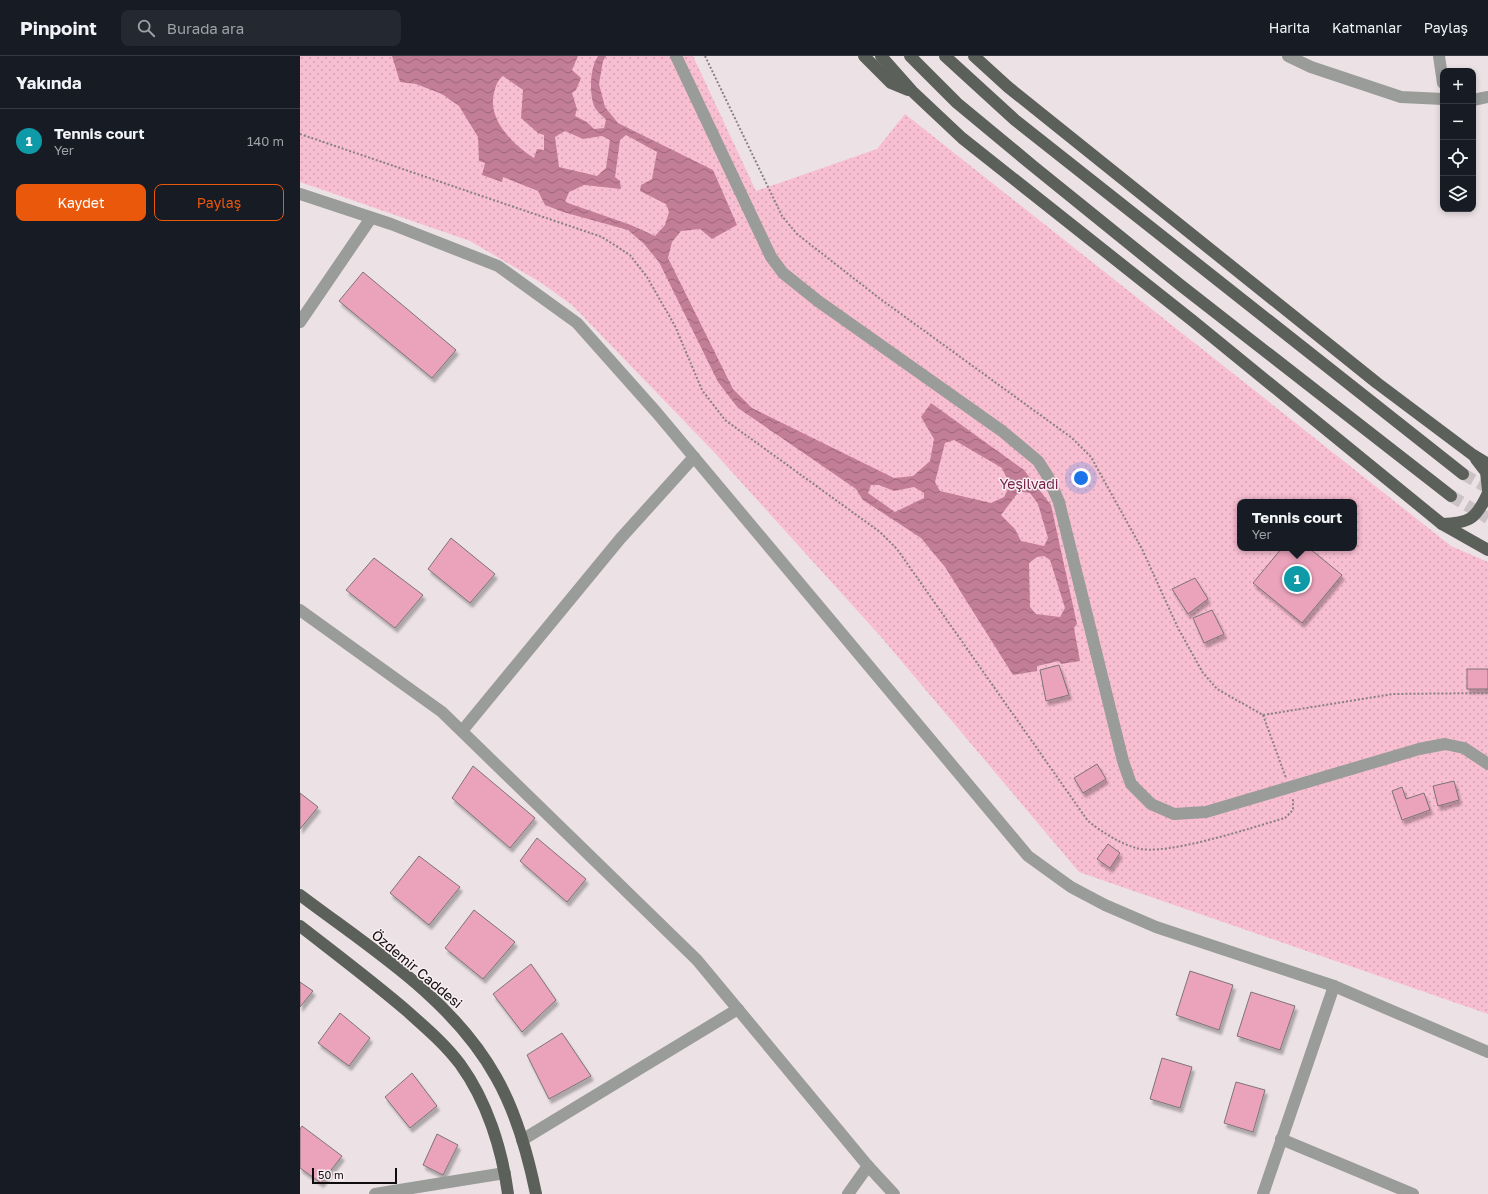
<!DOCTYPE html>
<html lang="tr">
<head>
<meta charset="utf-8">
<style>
	body { margin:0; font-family:"Golos Text",sans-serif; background:#242831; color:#f1f3f6 }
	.controls { position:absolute; right:12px; top:12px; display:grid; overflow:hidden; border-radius:8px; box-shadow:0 2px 6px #0003 }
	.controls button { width:36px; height:36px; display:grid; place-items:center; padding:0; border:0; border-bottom:1px solid #363941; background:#171b24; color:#f1f3f6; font:20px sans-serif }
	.scale { position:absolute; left:12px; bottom:10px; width:85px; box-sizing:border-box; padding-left:4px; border:2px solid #0f0c0d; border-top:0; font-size:11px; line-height:14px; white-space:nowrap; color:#0f0c0d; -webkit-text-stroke:3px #f9eff2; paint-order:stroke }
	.you { position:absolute; left:781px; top:422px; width:14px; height:14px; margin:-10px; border:3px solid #fff; border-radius:50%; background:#1a73e8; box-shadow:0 0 0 6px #1a73e833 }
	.badge { display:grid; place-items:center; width:26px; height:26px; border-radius:50%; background:#ea580c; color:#fff; font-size:13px; font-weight:700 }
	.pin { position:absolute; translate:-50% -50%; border:2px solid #fff; box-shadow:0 1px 4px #0006 }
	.popup { position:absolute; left:937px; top:443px; width:120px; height:52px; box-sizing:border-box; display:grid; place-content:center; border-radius:8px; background:#171b24; filter:drop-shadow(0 1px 3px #0005); font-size:13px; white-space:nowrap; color:#9ea1a6 }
	.popup b { font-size:15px; color:#f1f3f6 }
	.popup::after { content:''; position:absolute; left:50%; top:100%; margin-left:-8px; border:8px solid transparent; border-top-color:#171b24 }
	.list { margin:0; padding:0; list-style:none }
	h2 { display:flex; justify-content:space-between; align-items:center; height:52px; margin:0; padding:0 16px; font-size:17px }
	h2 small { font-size:13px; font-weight:400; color:#9ea1a6 }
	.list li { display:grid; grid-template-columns:26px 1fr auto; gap:12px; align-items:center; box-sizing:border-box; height:64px; padding:0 16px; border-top:1px solid #363941 }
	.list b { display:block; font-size:15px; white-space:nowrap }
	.list p { margin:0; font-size:13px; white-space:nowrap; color:#9ea1a6 }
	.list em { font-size:13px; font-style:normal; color:#9ea1a6 }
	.actions { display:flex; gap:8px; padding:12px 16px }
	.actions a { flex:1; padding:9px 0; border:1px solid #ea580c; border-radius:8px; text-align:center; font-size:14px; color:#ea580c }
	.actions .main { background:#ea580c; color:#fff }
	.icon { flex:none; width:22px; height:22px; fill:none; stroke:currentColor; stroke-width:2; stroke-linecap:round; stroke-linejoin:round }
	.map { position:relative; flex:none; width:1188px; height:1138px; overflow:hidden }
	header { display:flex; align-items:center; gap:24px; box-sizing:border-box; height:56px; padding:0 20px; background:#171b24; border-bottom:1px solid #363941 }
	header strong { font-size:19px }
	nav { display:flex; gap:22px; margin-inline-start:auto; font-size:14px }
	.search { width:280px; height:36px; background:#242831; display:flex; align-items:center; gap:10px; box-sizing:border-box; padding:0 14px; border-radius:8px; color:#9ea1a6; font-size:15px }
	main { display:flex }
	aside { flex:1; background:#171b24 }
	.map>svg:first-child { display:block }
	.park { fill:url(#park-dots); fill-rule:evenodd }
	.water { fill:url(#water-waves); fill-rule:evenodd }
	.building { fill:#eba3bc; stroke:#7c7375; filter:url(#shadow) }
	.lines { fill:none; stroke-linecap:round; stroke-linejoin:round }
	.major-tunnel { stroke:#cbc2c5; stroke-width:12; stroke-dasharray:12 6; stroke-linecap:butt }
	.path { stroke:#888183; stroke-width:2; stroke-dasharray:2 2; stroke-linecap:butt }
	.minor { stroke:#999c99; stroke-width:12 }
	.major { stroke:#5b605a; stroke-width:12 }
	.labels { text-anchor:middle; stroke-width:3; stroke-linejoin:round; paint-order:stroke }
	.park-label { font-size:14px; fill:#721f44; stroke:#f9eff2 }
	.street-label { font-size:14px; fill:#0f0c0d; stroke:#f9eff2 }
</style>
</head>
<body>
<header>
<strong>Pinpoint</strong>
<div class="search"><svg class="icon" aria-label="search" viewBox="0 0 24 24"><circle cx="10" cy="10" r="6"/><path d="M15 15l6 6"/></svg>Burada ara</div>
<nav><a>Harita</a><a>Katmanlar</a><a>Paylaş</a></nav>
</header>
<main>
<aside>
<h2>Yakında<small></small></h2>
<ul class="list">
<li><span class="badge" style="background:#0f9aa8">1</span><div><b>Tennis court</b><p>Yer</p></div><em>140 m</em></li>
</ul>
<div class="actions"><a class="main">Kaydet</a><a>Paylaş</a></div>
</aside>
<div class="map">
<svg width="1188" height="1138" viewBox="0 0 1188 1138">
	<defs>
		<pattern id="park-dots" width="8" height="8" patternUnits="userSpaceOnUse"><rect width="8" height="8" fill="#f8bed1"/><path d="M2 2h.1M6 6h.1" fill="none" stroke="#d3a2b2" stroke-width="1.8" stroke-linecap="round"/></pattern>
		<pattern id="water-waves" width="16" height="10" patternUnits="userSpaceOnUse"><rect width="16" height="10" fill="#c37e97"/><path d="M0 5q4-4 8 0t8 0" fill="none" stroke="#9d667a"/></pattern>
		<filter id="shadow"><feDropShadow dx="2.5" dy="4.5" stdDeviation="1" flood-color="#0004"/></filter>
	</defs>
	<rect width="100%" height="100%" fill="#ece2e5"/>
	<path class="park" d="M0 0H393L456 135 577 93 605 58 1151 490 1188 506V958L779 816 582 582 413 395 272 249 240 226 170 185 0 126ZM940 446H1054V492H940Z"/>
	<path class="water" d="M92 0H278L272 14 281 22 276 34 272 37 277 53 275 60 287 66 294 73 304 72 306 64C303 60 296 55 294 50 289 36 290 12 298 0H306L303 5 299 28 305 51 318 67 413 114 437 169 412 183 400 173 381 175 372 186 368 202 433 333 452 352 594 422 613 420 630 405 634 383 621 361 631 347 724 414 751 449 777 568 774 572 780 605 761 608 759 605 737 610V615L713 619 645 511 621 482 563 444 556 433 438 352 418 326 359 206 344 188 328 174 263 156 245 149 238 135 203 121 202 126 182 119 185 107 179 105 178 81 159 50 142 38 116 28 100 26ZM203 20 223 34 221 62 238 77 244 79V94L237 93 234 102C213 89 187 63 194 37 196 29 197 25 203 20ZM265 75 283 83 302 80 310 84 306 112 297 120 259 111 255 81ZM326 79 357 96 352 123 341 129 340 135 366 148 369 156 365 169 355 180 331 169 265 146 269 136 284 129 321 133 320 125 315 121 320 84ZM654 384 702 412 710 429 704 441 691 447 640 435 635 426 645 387ZM571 429H579L594 435 614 431 624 437V442L595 456 568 437ZM722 436 730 437 738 448 748 482 744 490 721 485 715 473 701 459 717 438ZM744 500 750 504 765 552 760 561 736 558 730 551 729 507 737 501Z"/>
	<g class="building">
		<polygon points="63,216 156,294 132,322 39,245"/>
		<polygon points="151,482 195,518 170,547 128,513"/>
		<polygon points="982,492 1009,492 1042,519 1002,567 953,527"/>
		<polygon points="74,502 123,539 95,572 46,534"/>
		<polygon points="895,522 908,543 888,558 872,533"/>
		<polygon points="912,554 924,578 904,587 893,562"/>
		<polygon points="759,609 769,639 746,645 740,614"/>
		<rect x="1167" y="613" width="21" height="20"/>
		<polygon points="797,708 806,723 783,737 774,722"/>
		<polygon points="173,710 235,762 210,792 152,742"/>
		<polygon points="1154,725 1159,744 1138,750 1133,730"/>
		<polygon points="1102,731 1106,743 1124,737 1130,754 1102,764 1092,735"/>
		<polygon points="0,737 18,751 0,773"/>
		<polygon points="237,782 286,823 267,846 220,805"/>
		<polygon points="808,788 820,797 810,812 797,803"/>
		<polygon points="119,800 160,831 129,869 90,837"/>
		<polygon points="174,854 215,886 183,923 145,892"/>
		<polygon points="231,908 256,944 222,976 193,938"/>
		<polygon points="890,915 933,929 919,974 876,959"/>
		<polygon points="0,926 13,935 0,951"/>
		<polygon points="951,936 995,950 980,994 937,980"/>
		<polygon points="40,957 70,982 49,1010 18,987"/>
		<polygon points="262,977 291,1020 249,1043 227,999"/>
		<polygon points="862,1002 892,1011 880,1052 850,1043"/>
		<polygon points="112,1017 137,1050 110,1072 85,1041"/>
		<polygon points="936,1026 965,1034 953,1076 924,1067"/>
		<polygon points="2,1070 42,1100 21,1127 0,1112 0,1073"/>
		<polygon points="137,1078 158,1089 143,1119 123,1109"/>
	</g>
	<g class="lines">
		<g class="major-tunnel">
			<polyline points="1163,418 1188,432"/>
			<polyline points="1151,440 1188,462"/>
		</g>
		<g class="path">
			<polyline points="405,0 482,160 497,178 579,242 772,382 791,401 842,493 878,572 903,617 917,633 963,659 1093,638 1188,637"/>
			<path d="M0 78 302 181 330 199 347 221 375 270 402 334 425 364 580 476 597 493 788 765C802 776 819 787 836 792 865 801 953 771 985 762L993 754V743"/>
			<polyline points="963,659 986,722"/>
		</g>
		<g class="minor">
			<polyline points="376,0 471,201 483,217 518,245 702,375 738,405 747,419 759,446 823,705 831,728 851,748 874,758 906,756 1119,693 1145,688 1164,692 1188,708"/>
			<polyline points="988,0 1011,11 1101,41 1143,43"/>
			<polyline points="1139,0 1143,27"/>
			<polyline points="1173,44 1188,41"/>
			<polyline points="0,138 91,168 198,210 277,267 357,357 728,800 771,831 805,849 856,871 1034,930 1188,996"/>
			<polyline points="0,266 71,162"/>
			<polyline points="0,554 142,656 397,904 568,1110 594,1138"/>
			<polyline points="162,675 320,483 394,401"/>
			<polyline points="981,1083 1113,1138"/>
			<polyline points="222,1084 438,953"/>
			<polyline points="75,1138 205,1117"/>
			<polyline points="548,1138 568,1110"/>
			<polyline points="963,1138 1034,930"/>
		</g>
		<g class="major">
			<polyline points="564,0 591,27 608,34"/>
			<polyline points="581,0 612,35 662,82 893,265 1142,468 1188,494"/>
			<polyline points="610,0 657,47 733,110 879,228 1151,440"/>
			<polyline points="645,0 715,64 1163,418"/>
			<polyline points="674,0 708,31 1077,327 1173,399 1188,408"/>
			<polyline points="1176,403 1186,416 1188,434"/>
			<path d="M1142 468C1170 467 1176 463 1188 437"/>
			<path d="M0 839C70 892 152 942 196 1021 216 1056 228 1099 236 1138"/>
			<path d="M0 870C36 898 72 925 107 955 126 972 145 988 160 1008 187 1045 202 1093 208 1138"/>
		</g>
	</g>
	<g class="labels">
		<g class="park-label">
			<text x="729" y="433">Yeşilvadi</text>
		</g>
		<g class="street-label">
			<text transform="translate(117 913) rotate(40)" y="5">Özdemir Caddesi</text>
		</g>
	</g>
</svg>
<div class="controls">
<button>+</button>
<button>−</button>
<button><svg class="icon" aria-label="locate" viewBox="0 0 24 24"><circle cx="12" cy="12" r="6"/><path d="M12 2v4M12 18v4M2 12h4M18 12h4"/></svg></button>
<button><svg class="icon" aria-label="layers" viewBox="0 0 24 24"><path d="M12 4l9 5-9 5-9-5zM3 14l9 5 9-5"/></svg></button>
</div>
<div class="scale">50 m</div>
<div class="you"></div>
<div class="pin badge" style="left:997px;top:523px;background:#0f9aa8">1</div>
<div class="popup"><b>Tennis court</b>Yer</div>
</div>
</main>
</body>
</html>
